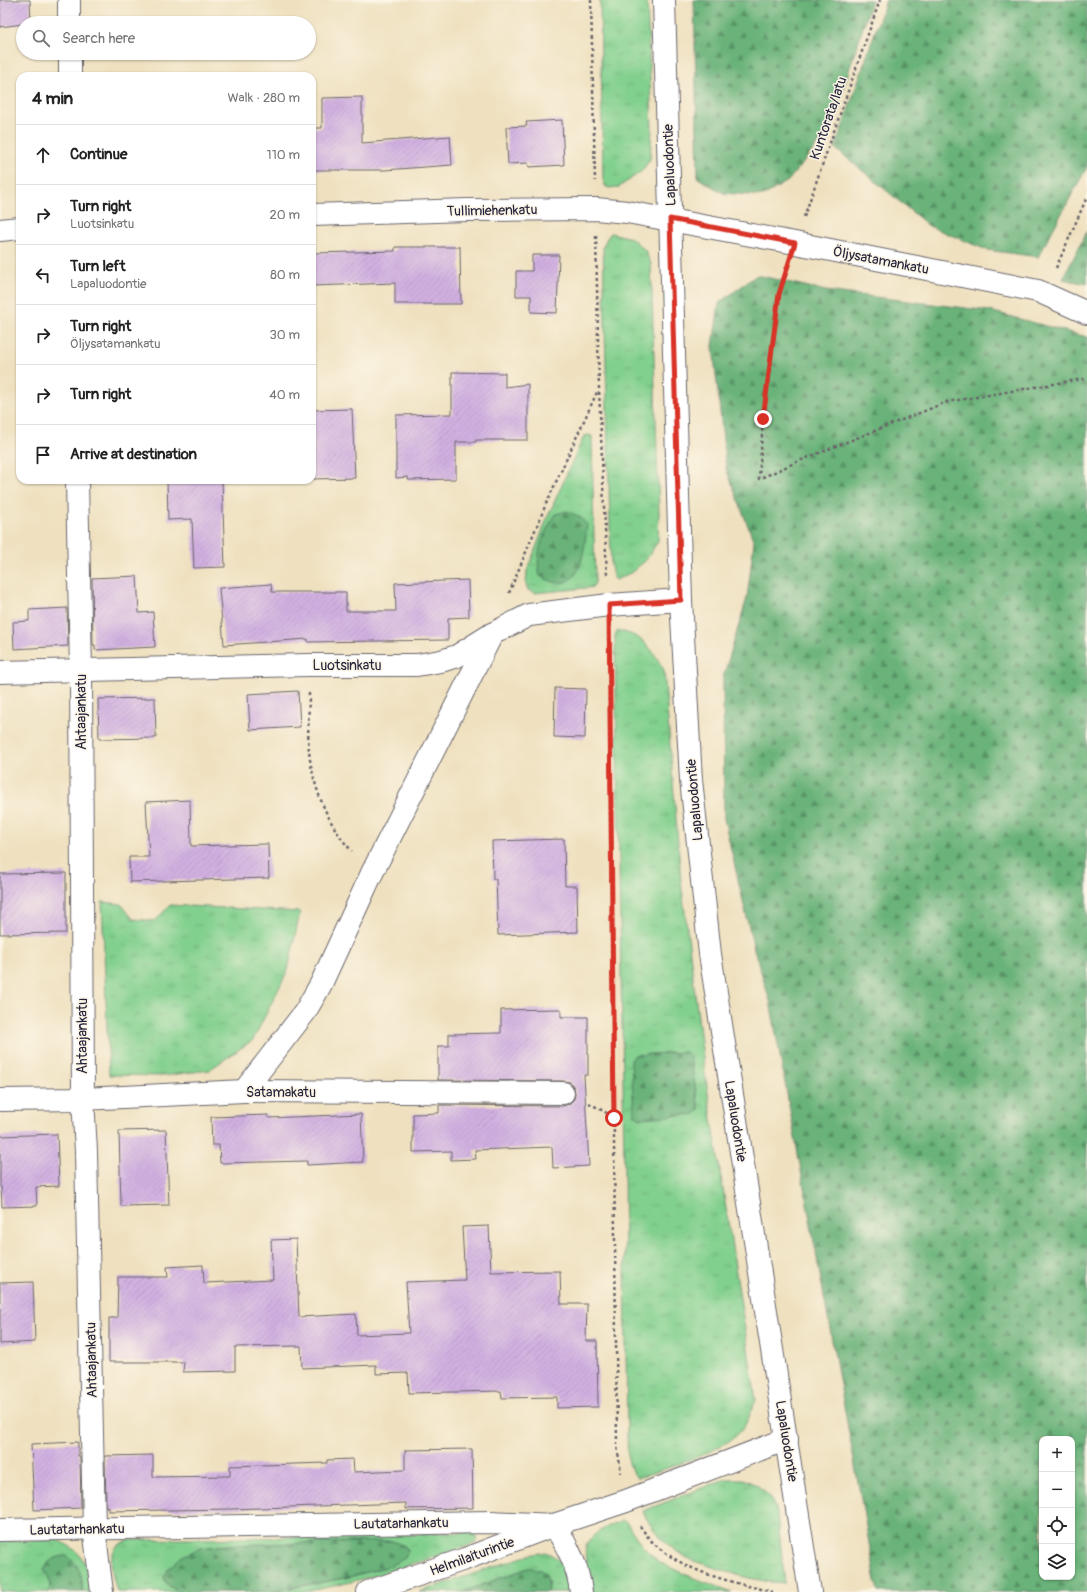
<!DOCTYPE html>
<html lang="en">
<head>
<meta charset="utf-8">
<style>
	body { margin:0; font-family:Pangolin,sans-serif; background:#f2f2f2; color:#222 }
	.controls { position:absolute; right:12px; bottom:12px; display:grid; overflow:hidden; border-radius:8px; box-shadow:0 1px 3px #0004 }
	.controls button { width:36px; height:36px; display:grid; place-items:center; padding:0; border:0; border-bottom:1px solid #e0e0e0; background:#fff; color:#222; font:20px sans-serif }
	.stop { position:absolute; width:12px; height:12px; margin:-9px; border:3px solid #d93025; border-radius:50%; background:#fff }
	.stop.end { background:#d93025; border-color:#fff; box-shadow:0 1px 4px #0008 }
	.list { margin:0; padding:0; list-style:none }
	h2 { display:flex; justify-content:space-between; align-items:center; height:52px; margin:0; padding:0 16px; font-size:17px }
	h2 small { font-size:13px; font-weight:400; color:#767676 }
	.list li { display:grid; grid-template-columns:26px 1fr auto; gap:12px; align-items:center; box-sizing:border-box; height:60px; padding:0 16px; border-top:1px solid #e0e0e0 }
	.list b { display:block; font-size:15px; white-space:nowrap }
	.list p { margin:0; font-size:13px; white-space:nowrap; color:#767676 }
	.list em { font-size:13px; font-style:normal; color:#767676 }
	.icon { flex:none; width:22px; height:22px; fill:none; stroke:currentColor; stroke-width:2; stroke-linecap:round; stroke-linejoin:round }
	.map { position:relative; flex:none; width:1087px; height:1592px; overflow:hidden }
	.search { position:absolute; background:#fff; box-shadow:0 1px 3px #0004; left:16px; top:16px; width:300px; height:44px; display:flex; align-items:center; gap:10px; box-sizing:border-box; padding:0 14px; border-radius:22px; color:#767676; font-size:15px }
	.panel { position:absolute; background:#fff; box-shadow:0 1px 3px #0004; left:16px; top:72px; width:300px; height:412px; border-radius:12px }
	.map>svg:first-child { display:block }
	.grass { fill:url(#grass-tufts); stroke:#527964; fill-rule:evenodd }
	.forest { fill:url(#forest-firs); stroke:#466a5a; fill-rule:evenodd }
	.building { fill:url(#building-hatch) }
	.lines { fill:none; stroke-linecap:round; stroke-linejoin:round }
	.minor-casing { stroke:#6a656a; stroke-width:24 }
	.path { stroke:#6a656a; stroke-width:2.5; stroke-dasharray:3 3; stroke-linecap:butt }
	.minor { stroke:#fff; stroke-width:22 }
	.route { stroke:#d93025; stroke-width:5 }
	.labels { text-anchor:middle; stroke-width:3; stroke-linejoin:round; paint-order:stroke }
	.street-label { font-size:14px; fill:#22223b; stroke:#fcf5e5 }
</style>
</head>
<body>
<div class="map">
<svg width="1087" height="1592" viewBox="0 0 1087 1592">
	<defs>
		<pattern id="grass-tufts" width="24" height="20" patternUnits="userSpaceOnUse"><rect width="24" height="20" fill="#82d08e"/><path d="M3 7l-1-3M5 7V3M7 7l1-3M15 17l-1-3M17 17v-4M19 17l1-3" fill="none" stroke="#70b27b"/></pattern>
		<pattern id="forest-firs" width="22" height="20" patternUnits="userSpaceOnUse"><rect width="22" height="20" fill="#69b279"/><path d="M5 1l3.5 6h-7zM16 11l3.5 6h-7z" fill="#569064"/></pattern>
		<pattern id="building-hatch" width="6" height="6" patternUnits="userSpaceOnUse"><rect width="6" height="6" fill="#d1b0e1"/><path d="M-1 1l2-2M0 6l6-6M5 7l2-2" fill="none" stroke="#b397c2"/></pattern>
	</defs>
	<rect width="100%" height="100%" fill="#fcf5e5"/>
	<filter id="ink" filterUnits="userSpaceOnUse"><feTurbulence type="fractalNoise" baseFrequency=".025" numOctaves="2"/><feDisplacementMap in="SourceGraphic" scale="8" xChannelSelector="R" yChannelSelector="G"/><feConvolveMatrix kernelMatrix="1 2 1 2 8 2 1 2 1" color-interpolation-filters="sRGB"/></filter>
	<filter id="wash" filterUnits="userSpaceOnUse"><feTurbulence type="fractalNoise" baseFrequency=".012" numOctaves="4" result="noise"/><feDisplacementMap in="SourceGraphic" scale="16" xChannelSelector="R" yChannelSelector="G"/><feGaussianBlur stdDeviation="0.9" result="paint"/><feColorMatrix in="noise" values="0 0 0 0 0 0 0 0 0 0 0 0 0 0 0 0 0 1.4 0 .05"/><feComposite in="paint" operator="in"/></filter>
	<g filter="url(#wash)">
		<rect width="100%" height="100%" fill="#efe1c0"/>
		<g class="grass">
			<polygon points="600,0 647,0 652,130 650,159 642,171 619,187 609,188 605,186 603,180"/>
			<polygon points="611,233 631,238 645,250 651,264 659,513 658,541 646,560 632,572 616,580 613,577 611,566 603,246 607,238"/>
			<polygon points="589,435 592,436 595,583 592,587 587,588 535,593 528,590 526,584 527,571 548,516 579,447 584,436"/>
			<path d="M618 631C643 635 653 649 664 671L681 880 705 1074 756 1400C751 1411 748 1423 739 1433 721 1452 664 1469 638 1478 625 1467 628 1450 627 1435L623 1084 615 635ZM685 1052 690 1057 699 1109 635 1055Z"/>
			<polygon points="102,902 121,904 133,919 155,921 170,905 300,912 288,970 253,1040 209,1070 162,1076 109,1075"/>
			<path d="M725 1479H743L757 1485 770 1497 777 1513 785 1583C758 1582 732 1574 707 1565 700 1563 693 1561 687 1558 668 1547 651 1531 643 1511Z"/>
			<path d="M622 1520 627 1523 642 1546 659 1562 684 1574 732 1592H593C583 1546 575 1541 622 1520Z"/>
			<path d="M472 1532 476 1535 478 1539 476 1543C420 1562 362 1582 304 1592 293 1592 281 1592 270 1592L345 1578 390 1566 392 1541 229 1545 200 1548 169 1568 164 1578 168 1585 178 1592H117C114 1578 106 1559 117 1546 120 1544 124 1542 128 1540L366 1536Z"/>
			<path d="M57 1540C84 1551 88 1565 91 1592H82V1579L44 1569 49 1579 50 1588 46 1592H0V1541Z"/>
			<path d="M546 1552C568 1563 567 1569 571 1592H547L549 1582 528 1568 463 1592H419L529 1555Z"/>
		</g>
		<g class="forest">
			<polygon points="694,0 872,0 830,129 788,181 763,196 723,193 698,178"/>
			<polygon points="886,0 1087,0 1087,167 1038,257 987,250 929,226 835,148"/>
			<polygon points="1087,231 1087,284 1063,279"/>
			<path d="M757 275 826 291 990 311 1087 337V1592H878L770 1001 754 949 724 819 723 678 747 598 754 542 726 468 713 346 719 303ZM1042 1439H1072V1577H1042Z"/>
			<path d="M567 511 580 517 587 525C584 554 581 600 540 576 534 554 544 531 556 514Z"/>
			<polygon points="685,1052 690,1057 699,1109 695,1114 640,1118 634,1114 631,1060 635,1055"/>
			<polygon points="392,1541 405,1546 408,1552 405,1558 390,1566 345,1578 285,1589 270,1592 178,1592 168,1585 164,1578 169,1568 181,1557 200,1548 229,1545"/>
			<path d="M66 1556C80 1565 83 1576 82 1592H46L50 1588 49 1579 44 1569C49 1559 56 1557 66 1556Z"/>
			<path d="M528 1568C545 1568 550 1575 547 1592H463Z"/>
		</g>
		<g id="blocks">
			<g class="building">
				<polygon points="0,0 30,0 31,23 0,27"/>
				<polygon points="362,97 362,143 450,136 452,165 384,170 312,170 312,128 322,128 322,98"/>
				<polygon points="562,120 564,165 529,167 528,163 508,164 506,127 527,126 526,122"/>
				<polygon points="395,247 460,247 461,304 395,304 395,283 312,286 312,253 395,251"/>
				<polygon points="532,255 559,255 557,313 531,312 531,296 516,296 516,271 532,271"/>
				<polygon points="452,372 505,373 505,387 528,384 528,440 476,440 476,442 456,442 456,479 408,480 408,477 396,478 396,415 452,414"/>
				<polygon points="352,409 355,478 312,479 312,453 314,453 312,410"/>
				<polygon points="167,480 222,480 225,567 194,568 192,519 168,520"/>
				<polygon points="137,576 139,613 153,612 155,647 95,650 95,645 93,645 92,578"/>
				<polygon points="468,580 469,617 448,618 448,640 308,642 308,639 224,645 219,588 271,584 272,592 346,592 346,611 396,611 395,583"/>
				<polygon points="67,608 68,646 14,649 13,622 29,621 29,610"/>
				<polygon points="555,688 586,689 585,738 554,737"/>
				<polygon points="298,691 300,727 250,730 248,694"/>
				<polygon points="155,698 156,738 99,739 98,699"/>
				<polygon points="190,800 191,846 268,844 269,878 130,882 129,857 149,857 146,802"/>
				<polygon points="564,839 565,886 577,886 578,932 498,935 496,879 493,879 492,841"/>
				<polygon points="66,873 66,933 0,934 0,874"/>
				<polygon points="561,1009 561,1017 588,1017 588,1075 584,1075 589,1166 553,1168 552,1147 475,1150 476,1159 451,1160 451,1151 413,1152 413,1114 439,1113 439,1105 563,1106 569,1104 574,1099 575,1093 574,1087 570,1082 563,1081 438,1080 438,1046 449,1046 449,1034 501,1033 501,1010"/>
				<polygon points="361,1114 363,1162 307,1165 307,1161 220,1163 219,1145 212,1145 211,1117 268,1115 268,1118"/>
				<polygon points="166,1130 169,1205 121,1206 119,1131"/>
				<polygon points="57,1134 59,1186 36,1187 37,1206 2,1207 1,1187 0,1187 0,1136"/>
				<polygon points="489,1226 491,1272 560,1271 561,1304 587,1304 586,1341 597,1341 598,1407 557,1408 557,1397 502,1398 501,1391 409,1393 408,1373 376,1374 376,1365 302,1368 301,1346 235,1347 235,1371 183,1372 184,1362 109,1362 109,1318 117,1318 118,1277 168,1277 167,1267 203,1265 204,1283 273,1280 271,1240 296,1239 299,1317 356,1314 357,1335 409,1333 406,1282 465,1280 462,1227"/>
				<polygon points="33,1282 35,1342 0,1344 0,1283"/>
				<polygon points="78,1442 78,1456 80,1456 81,1508 34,1510 31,1444"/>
				<polygon points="472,1449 473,1508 406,1509 406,1503 231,1509 109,1511 109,1507 106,1507 105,1456 153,1455 153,1477 230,1476 230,1466 327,1463 327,1460 353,1459 354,1472 405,1470 405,1450"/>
			</g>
		</g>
	</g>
	<g filter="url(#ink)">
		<use href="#blocks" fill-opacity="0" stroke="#6a656a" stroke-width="1"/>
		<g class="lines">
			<defs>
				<g id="minor">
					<polyline points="69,0 69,23"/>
					<polyline points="664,0 681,600 691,780 710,954 810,1592"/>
					<polyline points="70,53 70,76"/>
					<polyline points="312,215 467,210 596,209 627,212 795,243 1038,291 1087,313"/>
					<polyline points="0,230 20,228"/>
					<polyline points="77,480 81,670 83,1099 86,1151 94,1528 102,1592"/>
					<polyline points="0,672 308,665 417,665 441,661 457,656 492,634 529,615 609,605 681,600"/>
					<polyline points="244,1091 305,1012 321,984 372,873 492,634"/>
					<polyline points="0,1100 83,1099 244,1091 563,1093"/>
					<path d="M554 1525C568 1547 578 1566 581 1592"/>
					<polyline points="0,1530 491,1522 554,1525"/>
					<polyline points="368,1592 465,1559 554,1525 626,1501 787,1439"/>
				</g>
			</defs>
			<use href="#minor" class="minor-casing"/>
			<g class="path">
				<polyline points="591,0 595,181"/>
				<polyline points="804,217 880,0"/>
				<polyline points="596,236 599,389 607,577"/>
				<polyline points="1056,268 1087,197"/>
				<polyline points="787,269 779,294 763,419 759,479 794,463 947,402 1083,379 1087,380"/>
				<polyline points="509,593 546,504 598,390"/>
				<polyline points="609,632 617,1445 621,1473"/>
				<path d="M309 693C309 718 306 745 312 770 318 799 332 830 352 851"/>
				<polyline points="589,1103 614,1117"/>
				<path d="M640 1526C645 1533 651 1542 658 1547 690 1574 733 1582 773 1592"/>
			</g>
			<use href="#minor" class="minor"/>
		</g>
	</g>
	<g class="lines" filter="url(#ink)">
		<polyline class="route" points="614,1118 609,605 681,600 670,219 795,243 779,294 763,419"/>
	</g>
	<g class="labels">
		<g class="street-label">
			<text transform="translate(828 118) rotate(-71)" y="5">Kuntorata/latu</text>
			<text transform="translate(669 165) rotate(-92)" y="5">Lapaluodontie</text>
			<text transform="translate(492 210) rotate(-1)" y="5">Tullimiehenkatu</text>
			<text transform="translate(881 260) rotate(11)" y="5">Öljysatamankatu</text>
			<text x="347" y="670">Luotsinkatu</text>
			<text transform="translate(81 712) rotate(-90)" y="5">Ahtaajankatu</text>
			<text transform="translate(694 800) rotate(-95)" y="5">Lapaluodontie</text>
			<text transform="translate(82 1036) rotate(-90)" y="5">Ahtaajankatu</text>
			<text x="281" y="1097">Satamakatu</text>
			<text transform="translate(736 1121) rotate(81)" y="5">Lapaluodontie</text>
			<text transform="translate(91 1360) rotate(-91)" y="5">Ahtaajankatu</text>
			<text transform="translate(787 1441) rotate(81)" y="5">Lapaluodontie</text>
			<text transform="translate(401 1523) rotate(-1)" y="5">Lautatarhankatu</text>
			<text transform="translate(77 1529) rotate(-1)" y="5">Lautatarhankatu</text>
			<text transform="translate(472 1556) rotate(-20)" y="5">Helmilaiturintie</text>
		</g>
	</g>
</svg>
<div class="controls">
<button>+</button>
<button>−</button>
<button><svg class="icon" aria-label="locate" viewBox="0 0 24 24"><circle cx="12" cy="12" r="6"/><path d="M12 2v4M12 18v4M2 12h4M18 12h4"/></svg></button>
<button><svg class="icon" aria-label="layers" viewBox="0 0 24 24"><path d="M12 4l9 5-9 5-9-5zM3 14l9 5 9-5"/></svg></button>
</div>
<div class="stop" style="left:614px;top:1118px"></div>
<div class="stop end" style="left:763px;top:419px"></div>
<div class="search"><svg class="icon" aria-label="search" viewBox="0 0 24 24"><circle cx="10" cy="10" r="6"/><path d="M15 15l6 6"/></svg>Search here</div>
<section class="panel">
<h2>4 min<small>Walk · 280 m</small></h2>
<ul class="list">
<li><svg class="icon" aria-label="ahead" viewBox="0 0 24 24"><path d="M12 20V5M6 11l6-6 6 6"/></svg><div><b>Continue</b></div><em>110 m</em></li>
<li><svg class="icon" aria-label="right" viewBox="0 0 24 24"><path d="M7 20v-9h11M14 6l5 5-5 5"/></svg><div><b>Turn right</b><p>Luotsinkatu</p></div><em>20 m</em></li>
<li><svg class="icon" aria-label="left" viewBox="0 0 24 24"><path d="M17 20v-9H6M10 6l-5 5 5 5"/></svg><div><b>Turn left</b><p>Lapaluodontie</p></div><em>80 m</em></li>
<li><svg class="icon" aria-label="right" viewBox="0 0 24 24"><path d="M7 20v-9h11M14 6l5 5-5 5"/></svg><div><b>Turn right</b><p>Öljysatamankatu</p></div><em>30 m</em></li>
<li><svg class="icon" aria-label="right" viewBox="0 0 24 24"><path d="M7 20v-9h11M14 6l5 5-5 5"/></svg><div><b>Turn right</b></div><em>40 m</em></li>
<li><svg class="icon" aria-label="arrive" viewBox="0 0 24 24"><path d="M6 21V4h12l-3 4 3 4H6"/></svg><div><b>Arrive at destination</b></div></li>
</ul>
</section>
</div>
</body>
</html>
